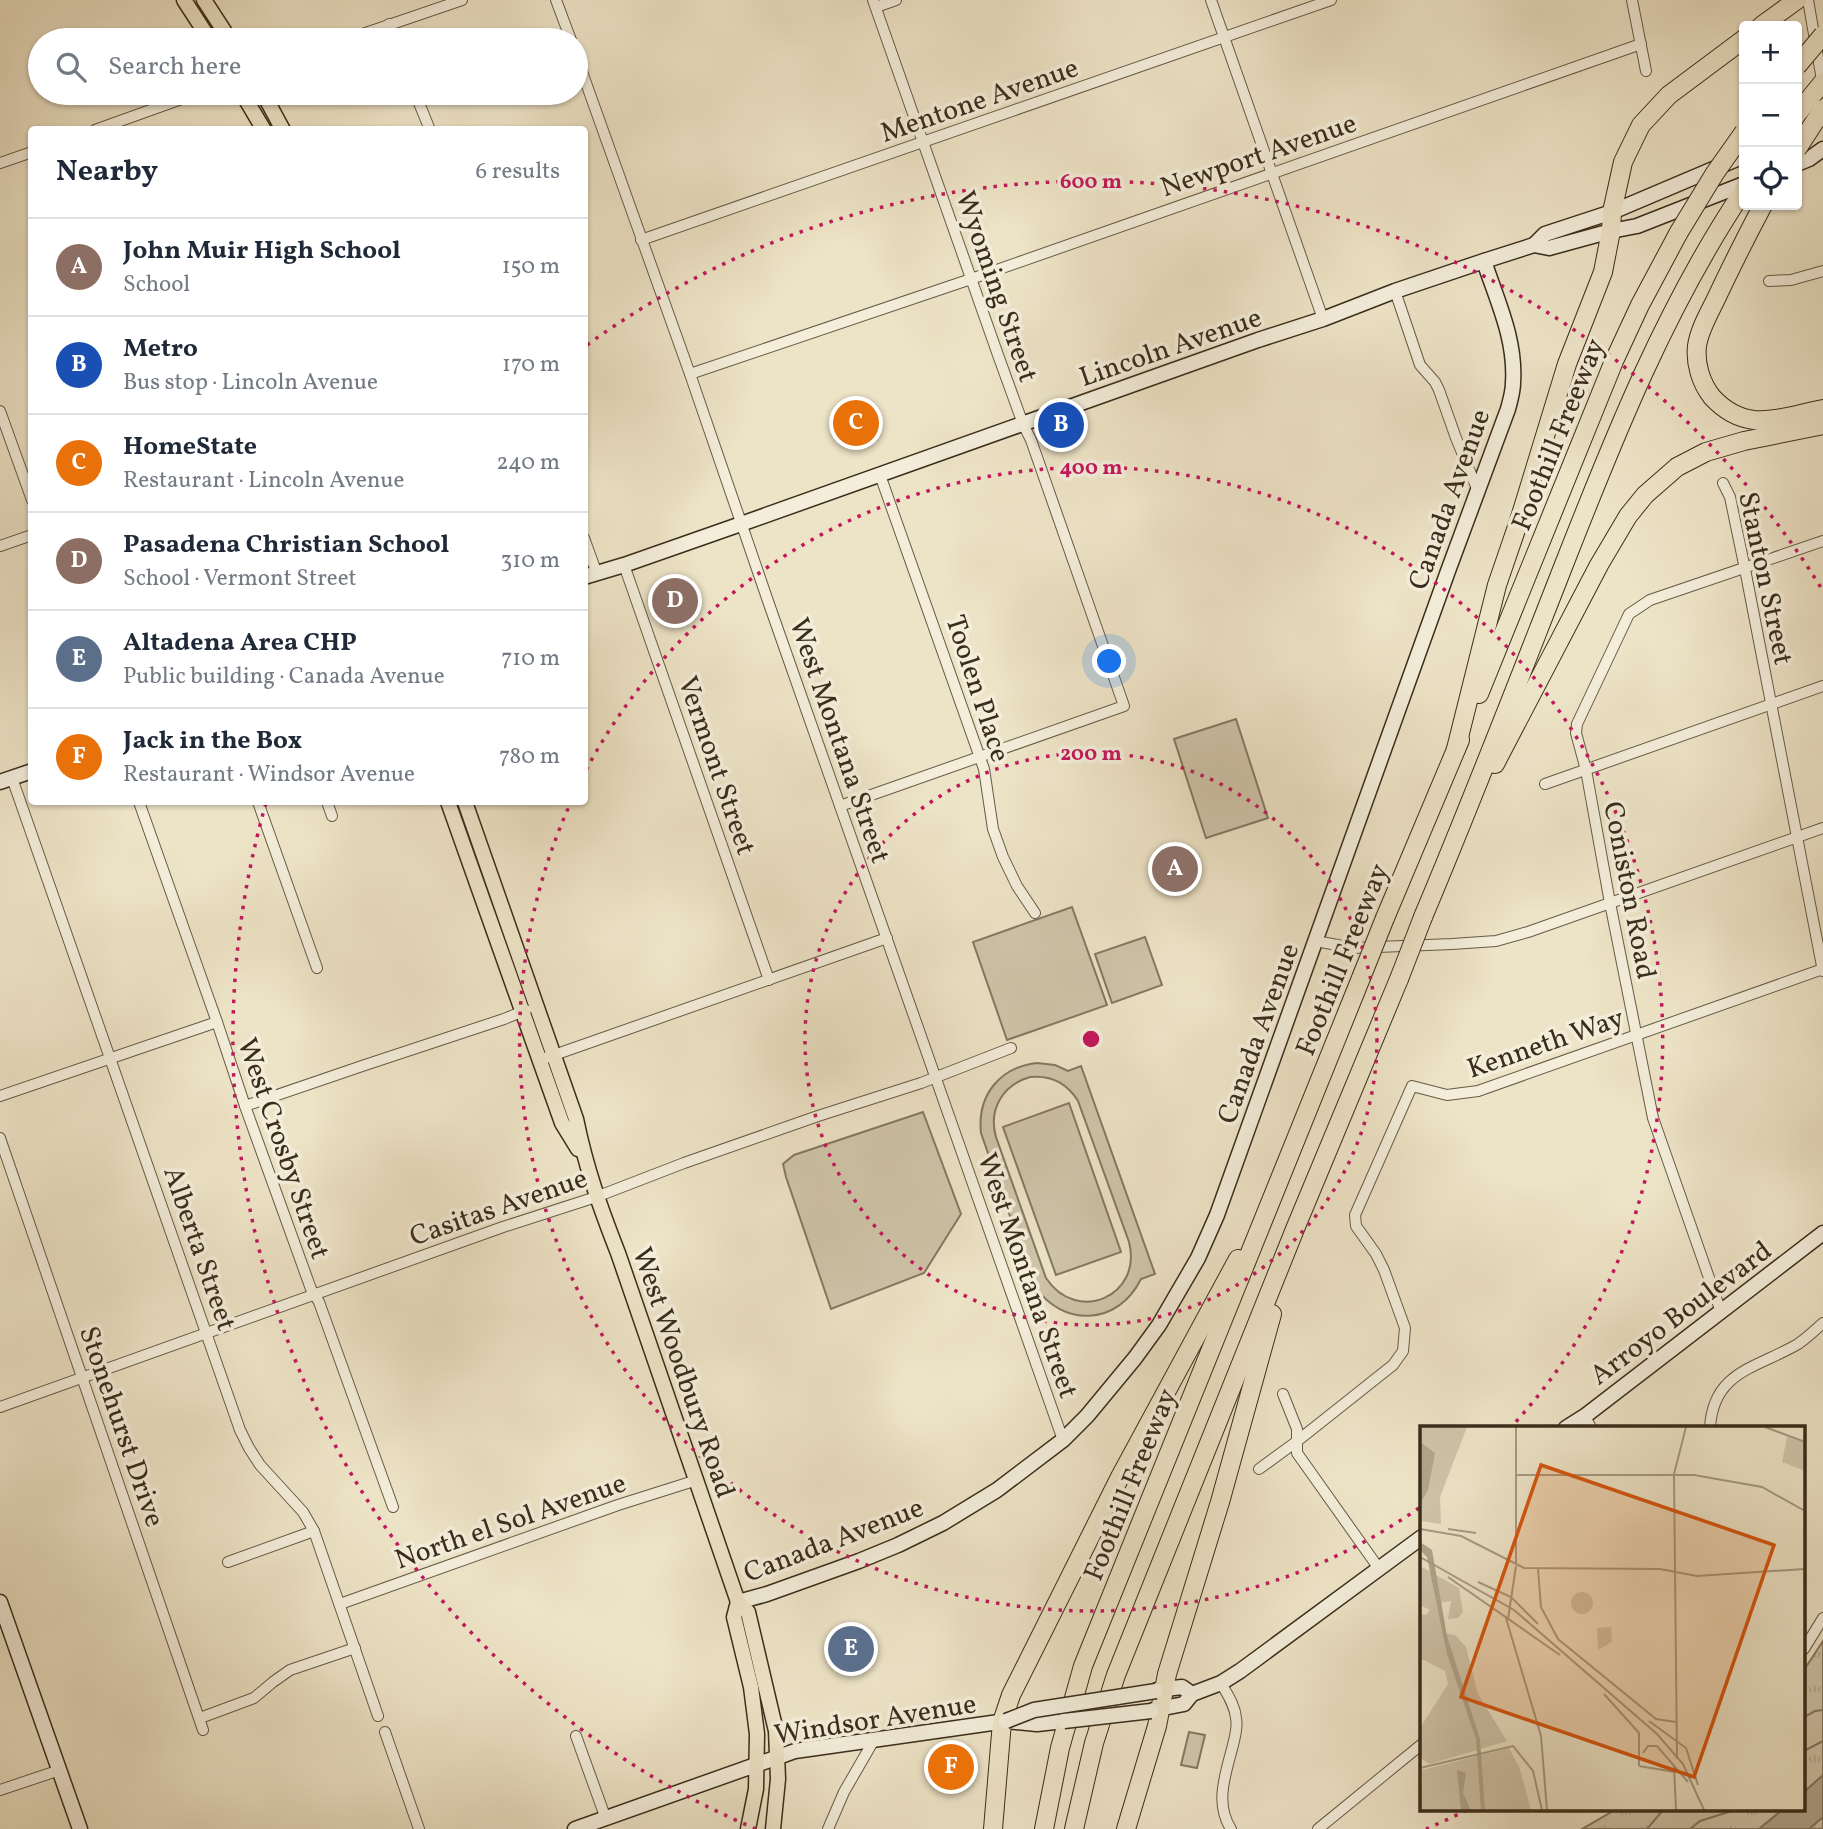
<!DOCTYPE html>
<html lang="en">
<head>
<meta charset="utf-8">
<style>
	body { margin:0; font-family:Vollkorn,serif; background:#f2f2f3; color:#1f2937 }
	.controls { position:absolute; right:21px; top:21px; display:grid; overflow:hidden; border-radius:7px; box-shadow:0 2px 5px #0004 }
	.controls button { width:63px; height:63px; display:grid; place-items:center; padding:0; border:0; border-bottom:2px solid #e0e1e3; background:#fff; color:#1f2937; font:35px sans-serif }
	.you { position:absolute; left:1110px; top:662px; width:24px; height:24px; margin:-18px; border:5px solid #fff; border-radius:50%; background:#1a73e8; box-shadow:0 0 0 10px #1a73e833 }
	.badge { display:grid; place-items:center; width:46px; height:46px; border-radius:50%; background:#8f2418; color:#fff; font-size:23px; font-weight:700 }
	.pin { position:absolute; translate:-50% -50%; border:4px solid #fff; box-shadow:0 2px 7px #0006 }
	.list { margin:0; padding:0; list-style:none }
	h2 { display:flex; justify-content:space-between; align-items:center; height:91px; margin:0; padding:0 28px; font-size:30px }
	h2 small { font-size:23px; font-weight:400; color:#747a83 }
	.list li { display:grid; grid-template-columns:46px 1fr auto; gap:21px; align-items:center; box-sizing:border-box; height:98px; padding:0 28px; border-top:2px solid #e0e1e3 }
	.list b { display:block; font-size:26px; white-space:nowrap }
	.list p { margin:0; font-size:23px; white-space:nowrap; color:#747a83 }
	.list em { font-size:23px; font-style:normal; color:#747a83 }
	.icon { flex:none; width:38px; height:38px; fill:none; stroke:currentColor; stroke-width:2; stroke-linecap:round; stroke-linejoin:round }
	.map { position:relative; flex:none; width:1823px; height:1829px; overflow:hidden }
	.search { position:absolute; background:#fff; box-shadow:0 2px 5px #0004; left:28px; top:28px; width:560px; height:77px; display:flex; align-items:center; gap:18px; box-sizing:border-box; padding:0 24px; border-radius:38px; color:#747a83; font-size:26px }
	.panel { position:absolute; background:#fff; box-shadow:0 2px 5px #0004; left:28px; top:126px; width:560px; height:679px; border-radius:7px }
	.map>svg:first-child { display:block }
	.grass { fill:url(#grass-tufts); stroke:#847862; stroke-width:2 }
	.park { fill:#cfc4a9; stroke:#847862; stroke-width:2; fill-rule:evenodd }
	.water { fill:#b0a58c; stroke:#81755f; stroke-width:2 }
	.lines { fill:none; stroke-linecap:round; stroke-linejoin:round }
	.street-casing { stroke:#675a46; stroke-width:12 }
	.secondary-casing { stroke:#3a2d1b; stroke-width:17 }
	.primary-casing { stroke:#3a2d1b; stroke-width:17 }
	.highway-casing { stroke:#3a2d1b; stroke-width:20 }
	.street { stroke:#f3edda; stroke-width:10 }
	.secondary { stroke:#f3edda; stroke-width:14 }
	.primary { stroke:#ede3c6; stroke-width:14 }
	.highway { stroke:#ede3c6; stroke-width:18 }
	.secondary-bridge-casing { stroke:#3a2d1b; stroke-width:17; stroke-linecap:butt }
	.highway-bridge-casing { stroke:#3a2d1b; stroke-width:20; stroke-linecap:butt }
	.secondary-bridge { stroke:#f3edda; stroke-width:14 }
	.highway-bridge { stroke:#ede3c6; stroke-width:18 }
	.ring { fill:none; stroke:#c2185b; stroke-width:3.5; stroke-dasharray:3.5 7 }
	.labels { text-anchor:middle; stroke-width:7; stroke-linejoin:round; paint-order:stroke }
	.street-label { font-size:28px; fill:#3a2d1b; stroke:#f3edda }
	.inset-road { fill:none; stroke:#a59a82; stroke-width:2 }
	.view { fill:#d7550e; fill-opacity:0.15; stroke:#d7550e; stroke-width:3.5 }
	.inset-edge { fill:none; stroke:#3a2d1b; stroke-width:3.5 }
	.centre { fill:#c2185b; stroke:#f3edda; stroke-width:3.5 }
	.ring-label { font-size:21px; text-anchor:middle; font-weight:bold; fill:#c2185b; stroke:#f3edda; stroke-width:7; stroke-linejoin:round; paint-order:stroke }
</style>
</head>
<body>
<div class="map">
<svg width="1823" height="1829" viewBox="0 0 1823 1829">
	<defs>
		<pattern id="grass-tufts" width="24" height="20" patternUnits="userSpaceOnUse" patternTransform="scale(1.75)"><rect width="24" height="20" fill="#cfc4a9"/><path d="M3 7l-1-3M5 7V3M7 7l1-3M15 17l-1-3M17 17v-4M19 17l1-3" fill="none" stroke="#b2a991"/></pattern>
	</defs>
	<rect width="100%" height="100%" fill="#ede3c6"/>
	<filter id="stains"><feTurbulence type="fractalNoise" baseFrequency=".00286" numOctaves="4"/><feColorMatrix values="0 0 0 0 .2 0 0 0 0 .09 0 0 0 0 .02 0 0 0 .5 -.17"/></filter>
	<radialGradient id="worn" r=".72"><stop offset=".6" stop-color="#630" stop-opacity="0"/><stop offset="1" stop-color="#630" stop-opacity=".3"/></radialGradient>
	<polygon class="grass" points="1823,1641 1823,1829 1582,1829 1615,1810 1804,1810 1804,1670"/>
	<g class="park">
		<polygon points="1236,719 1268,818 1206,838 1174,739"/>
		<polygon points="1072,907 1107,1005 1007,1040 973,942"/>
		<polygon points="1145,937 1162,985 1112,1003 1095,954"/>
		<path d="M1037 1063 1055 1065 1068 1071 1081 1066 1155 1274 1141 1279C1118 1326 1062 1328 1034 1285L981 1133C977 1095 1000 1067 1037 1063ZM1030 1077C1051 1075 1067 1083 1078 1101L1129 1242C1143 1296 1077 1325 1046 1278L996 1137C988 1109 1003 1085 1030 1077Z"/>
		<polygon points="1069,1103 1121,1252 1056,1275 1003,1127"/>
		<polygon points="923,1112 961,1214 924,1273 831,1309 786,1177 783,1164 794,1155"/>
		<polygon points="1823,1710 1823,1741 1804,1751 1804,1717 1815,1711"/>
		<polygon points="1189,1732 1205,1735 1197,1768 1181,1765"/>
		<polygon points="1663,1810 1735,1810 1700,1821 1690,1829 1647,1829"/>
	</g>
	<polygon class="water" points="1823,1775 1823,1817 1809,1829 1759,1829 1782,1810 1804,1810 1804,1792"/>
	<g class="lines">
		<defs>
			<g id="street">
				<polyline points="556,0 571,40"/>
				<polyline points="1211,0 1323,319"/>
				<polyline points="1632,0 1646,71"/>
				<polyline points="1808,0 1823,86"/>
				<polyline points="876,7 896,0"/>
				<polyline points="389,24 395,40"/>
				<polyline points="345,40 462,0"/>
				<polyline points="576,55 690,374 769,604 1063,1440"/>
				<polyline points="415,93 430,130"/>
				<polyline points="95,130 198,93"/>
				<polyline points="0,163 32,152"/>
				<polyline points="641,240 1331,0"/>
				<polyline points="1769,281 1791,280 1823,271"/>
				<polyline points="1395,291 1420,365 1435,382 1439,390 1456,438 1478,491"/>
				<polyline points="690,374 971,279 1641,44"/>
				<polyline points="0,411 32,500"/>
				<polyline points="880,475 984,769 993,829 1003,857 1017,886 1035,913"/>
				<polyline points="1723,483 1730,497 1745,569 1823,971"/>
				<polyline points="584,538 597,574"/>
				<polyline points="0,546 32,535"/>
				<polyline points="624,565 769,980"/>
				<polyline points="12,778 240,1430 249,1448 260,1465 303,1512 314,1531 378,1716"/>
				<polyline points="1545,784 1823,686"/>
				<polyline points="139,802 217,1022 245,1106 311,1289 319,1302 393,1507"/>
				<polyline points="258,802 317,968"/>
				<polyline points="327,802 332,816"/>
				<polyline points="840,806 1124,706 1031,440 1023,424 998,355 873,0"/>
				<polyline points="1316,941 1353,948 1452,944 1496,941 1528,932 1823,828"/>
				<polyline points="540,1060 887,938"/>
				<polyline points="0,1096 217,1022"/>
				<polyline points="245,1106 365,1065 504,1019 526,1010"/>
				<polyline points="0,1138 203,1730"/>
				<polyline points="1721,1312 1653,1118 1610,903 1586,770 1576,733 1577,724 1629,614 1650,600 1823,541"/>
				<polyline points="1283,1394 1297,1429 1297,1453 1380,1570"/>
				<polyline points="0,1407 503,1227 596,1197 684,1163 818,1116 921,1083 1011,1048"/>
				<polyline points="1585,1416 1591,1428"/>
				<path d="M1710 1428C1713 1371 1757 1368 1798 1344 1807 1338 1815 1330 1823 1323"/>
				<polyline points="1259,1469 1296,1442 1393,1365 1403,1351 1405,1328 1384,1270 1376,1254 1356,1226 1355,1215 1412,1086 1447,1095 1478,1091 1823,969"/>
				<polyline points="228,1562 314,1531"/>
				<polyline points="340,1604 618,1505 697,1480"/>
				<polyline points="1804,1649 1823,1618"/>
				<path d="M1221 1683C1227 1694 1235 1705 1236 1718 1238 1727 1235 1736 1233 1745 1226 1773 1214 1803 1231 1829"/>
				<polyline points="200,1718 254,1698 273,1682 290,1670 355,1648"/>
				<polyline points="385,1732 419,1829"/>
				<polyline points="576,1736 606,1819"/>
				<polyline points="0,1790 60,1770"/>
				<polyline points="828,1829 844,1792 874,1740"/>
				<polyline points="1318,1829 1422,1744"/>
			</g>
			<g id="secondary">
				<polyline points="1797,164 1809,159 1823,149"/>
				<polyline points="1534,245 1545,234 1612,212 1744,156"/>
				<polyline points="584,577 624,565 741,524 1258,340 1323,319 1395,291 1484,261 1534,245 1549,248 1611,231 1637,226 1744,184"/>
				<polyline points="0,782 32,771"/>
				<polyline points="1566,1428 1585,1416 1823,1233"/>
				<polyline points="0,1602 80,1829"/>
				<path d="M738 1602 767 1594 859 1561 898 1545 943 1523 997 1490 1063 1440 1087 1416 1135 1358 1159 1325 1198 1258 1217 1215 1448 571 1508 409C1510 401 1513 392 1513 383 1516 339 1497 301 1484 261"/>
				<polyline points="1157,1690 1182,1687 1192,1694"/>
				<polyline points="1153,1710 1184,1704 1192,1694 1221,1683 1240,1671 1422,1537"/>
				<polyline points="575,1829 795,1751 1006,1721 1037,1724 1064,1721"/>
			</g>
			<g id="primary">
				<polyline points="184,0 210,40"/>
				<polyline points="204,0 230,40"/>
				<polyline points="242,93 264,130"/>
				<polyline points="263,93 283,130"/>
				<polyline points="448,802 562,1123 578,1149"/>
				<path d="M465 802 576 1119C586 1168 600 1207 618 1253L738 1602 748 1612 776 1731 778 1779 773 1829"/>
				<polyline points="738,1602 734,1617 751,1687 757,1734 756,1789 748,1829"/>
			</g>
			<g id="highway">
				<polyline points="1761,26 1797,0"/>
				<path d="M1763 205C1746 237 1730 269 1715 301 1708 315 1699 331 1697 346 1695 364 1701 383 1712 397 1723 409 1737 418 1754 420 1776 422 1801 413 1823 409"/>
				<polyline points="1479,694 1614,361 1640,305 1679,232"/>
				<polyline points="1456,749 1497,585 1519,521 1567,364 1603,272 1611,231 1612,212 1623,162 1641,125 1669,95 1744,39"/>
				<polyline points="1495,764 1599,565 1628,516 1645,495 1677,467 1706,452 1744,441 1823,425"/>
				<path d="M1423 917C1472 801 1517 684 1563 567 1614 437 1666 306 1744 190"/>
				<polyline points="1385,918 1460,740"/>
				<polyline points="993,1829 1002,1722 1011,1695 1120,1477 1238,1259"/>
				<polyline points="1044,1829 1060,1748 1083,1666 1361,978"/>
				<polyline points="1074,1829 1094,1743 1116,1675 1295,1229 1399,979"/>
				<polyline points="1126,1829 1157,1726 1167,1674 1220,1502 1272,1314"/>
			</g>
		</defs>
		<use href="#street" class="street-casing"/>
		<use href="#secondary" class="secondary-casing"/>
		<use href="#primary" class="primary-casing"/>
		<use href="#highway" class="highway-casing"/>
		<use href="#street" class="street"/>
		<use href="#secondary" class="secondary"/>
		<use href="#primary" class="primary"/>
		<use href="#highway" class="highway"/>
		<defs>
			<g id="secondary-bridge">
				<polyline points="1006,1721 1034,1710 1156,1691"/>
				<polyline points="1064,1721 1151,1711"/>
			</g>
			<g id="highway-bridge">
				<polyline points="1797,66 1823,35"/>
				<polyline points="1797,114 1823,82"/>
				<polyline points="1797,149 1823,109"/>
				<polyline points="1679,232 1715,173 1744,132"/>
				<polyline points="1361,978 1385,918"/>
				<polyline points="1399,979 1423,917"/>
			</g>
		</defs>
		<use href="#secondary-bridge" class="secondary-bridge-casing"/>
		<use href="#highway-bridge" class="highway-bridge-casing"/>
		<use href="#secondary-bridge" class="secondary-bridge"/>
		<use href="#highway-bridge" class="highway-bridge"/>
	</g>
	<g class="ring">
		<circle cx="1091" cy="1039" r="286"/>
		<path d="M1419 1508A572 572 0 0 1 571 802M586 770A572 572 0 1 1 1513 1425"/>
		<path d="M1467 1810A858 858 0 0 1 1426 1829M756 1829A858 858 0 0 1 266 803M587 345A858 858 0 0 1 1823 591"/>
	</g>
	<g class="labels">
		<g class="street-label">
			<text transform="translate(979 99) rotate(-19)" y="10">Mentone Avenue</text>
			<text transform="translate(1258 154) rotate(-19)" y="10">Newport Avenue</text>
			<text transform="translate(998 286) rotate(71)" y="10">Wyoming Street</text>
			<text transform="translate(1170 346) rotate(-19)" y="10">Lincoln Avenue</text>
			<text transform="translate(1557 434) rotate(-68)" y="10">Foothill Freeway</text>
			<text transform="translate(1448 499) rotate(-70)" y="10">Canada Avenue</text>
			<text transform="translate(1767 578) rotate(78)" y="10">Stanton Street</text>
			<text transform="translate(979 688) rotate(72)" y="10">Toolen Place</text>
			<text transform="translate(841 740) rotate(71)" y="10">West Montana Street</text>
			<text transform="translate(718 765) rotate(71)" y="10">Vermont Street</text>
			<text transform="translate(1631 890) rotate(79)" y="10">Coniston Road</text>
			<text transform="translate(1341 959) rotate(-68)" y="10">Foothill Freeway</text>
			<text transform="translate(1257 1033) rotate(-70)" y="10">Canada Avenue</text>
			<text transform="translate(1545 1042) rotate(-19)" y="10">Kenneth Way</text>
			<text transform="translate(285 1148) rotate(71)" y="10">West Crosby Street</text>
			<text transform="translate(498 1206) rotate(-19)" y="10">Casitas Avenue</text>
			<text transform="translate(201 1248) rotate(71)" y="10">Alberta Street</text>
			<text transform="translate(1029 1275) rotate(71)" y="10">West Montana Street</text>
			<text transform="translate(1680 1312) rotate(-37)" y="10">Arroyo Boulevard</text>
			<text transform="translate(685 1372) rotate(71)" y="10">West Woodbury Road</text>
			<text transform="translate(123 1426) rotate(71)" y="10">Stonehurst Drive</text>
			<text transform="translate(1129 1484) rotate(-68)" y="10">Foothill Freeway</text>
			<text transform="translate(510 1520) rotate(-19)" y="10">North el Sol Avenue</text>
			<text transform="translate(833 1539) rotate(-21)" y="10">Canada Avenue</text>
			<text transform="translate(875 1718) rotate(-9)" y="10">Windsor Avenue</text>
		</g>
	</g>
	<g transform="translate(1420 1426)">
		<rect width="385" height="385" fill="#ede3c6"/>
		<path d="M0 140 39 162 43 186 38 192 28 193 31 175 18 177 23 207 35 209 46 221 58 268 87 315 10 338 0 332V302L28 258 25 245 0 232V188L6 189 10 184 0 179ZM89 322 100 343 111 384H1L2 344Z" fill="#cfc4a9"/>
		<path d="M0 1H47L20 71 21 98 0 95ZM367 11 385 17V45L362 36ZM151 177a11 11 0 1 1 22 0a11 11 0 1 1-22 0ZM191 201 192 216 178 224 177 202ZM34 210 44 228 55 277 33 218Z" fill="#cfc4a9"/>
		<path d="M0 16 15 27 8 64 0 78ZM0 116 12 124 27 210 60 313 65 384H61L56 313 27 228 7 131 0 124ZM37 344 46 347 43 367 51 384H41Z" fill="#b0a58c"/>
		<path class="inset-road" d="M96 1V138M345 1 385 16M96 49H274L342 61 385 85M0 103 41 110 104 142 240 143 277 150 385 143M28 103 56 107M0 131 94 184 237 308 263 338 284 384M118 143 121 181 138 213 236 293 256 296M28 151 140 229M58 156 91 171 118 198M86 192 121 310 127 384M88 193 96 140M0 233V255M184 268 219 307V340M229 295 266 322 278 359M223 327 228 320H237L268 356M257 333 254 48 266 1M219 340 255 346M254 340 256 384M0 342 93 320 113 345 122 384"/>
		<path class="view" d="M121 39 354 119 274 351 41 271Z"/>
		<rect width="385" height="385" class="inset-edge"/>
	</g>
	<circle cx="1091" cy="1039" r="10" class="centre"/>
	<g class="ring-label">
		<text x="1091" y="188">600 m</text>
		<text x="1091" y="474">400 m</text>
		<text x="1091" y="760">200 m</text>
	</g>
	<rect width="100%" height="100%" filter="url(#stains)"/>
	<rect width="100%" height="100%" fill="url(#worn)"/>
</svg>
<div class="controls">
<button>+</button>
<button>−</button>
<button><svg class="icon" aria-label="locate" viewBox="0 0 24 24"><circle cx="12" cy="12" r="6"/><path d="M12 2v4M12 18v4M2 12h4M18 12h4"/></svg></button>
</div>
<div class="you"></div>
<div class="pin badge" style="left:1175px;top:869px;background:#8d6e63">A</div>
<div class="pin badge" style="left:1061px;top:425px;background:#1a4fb4">B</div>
<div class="pin badge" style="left:856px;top:423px;background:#e8710a">C</div>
<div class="pin badge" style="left:675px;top:601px;background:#8d6e63">D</div>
<div class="pin badge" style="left:851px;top:1649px;background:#5c6f8a">E</div>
<div class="pin badge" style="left:951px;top:1767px;background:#e8710a">F</div>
<div class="search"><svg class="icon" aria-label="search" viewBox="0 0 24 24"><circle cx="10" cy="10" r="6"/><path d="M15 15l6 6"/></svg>Search here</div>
<section class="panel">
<h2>Nearby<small>6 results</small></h2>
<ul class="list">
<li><span class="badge" style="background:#8d6e63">A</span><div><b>John Muir High School</b><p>School</p></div><em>150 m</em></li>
<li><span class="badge" style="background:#1a4fb4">B</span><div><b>Metro</b><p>Bus stop · Lincoln Avenue</p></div><em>170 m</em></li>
<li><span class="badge" style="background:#e8710a">C</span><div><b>HomeState</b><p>Restaurant · Lincoln Avenue</p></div><em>240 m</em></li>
<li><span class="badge" style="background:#8d6e63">D</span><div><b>Pasadena Christian School</b><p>School · Vermont Street</p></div><em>310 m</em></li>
<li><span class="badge" style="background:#5c6f8a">E</span><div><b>Altadena Area CHP</b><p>Public building · Canada Avenue</p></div><em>710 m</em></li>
<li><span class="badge" style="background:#e8710a">F</span><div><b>Jack in the Box</b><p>Restaurant · Windsor Avenue</p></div><em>780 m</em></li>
</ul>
</section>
</div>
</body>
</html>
